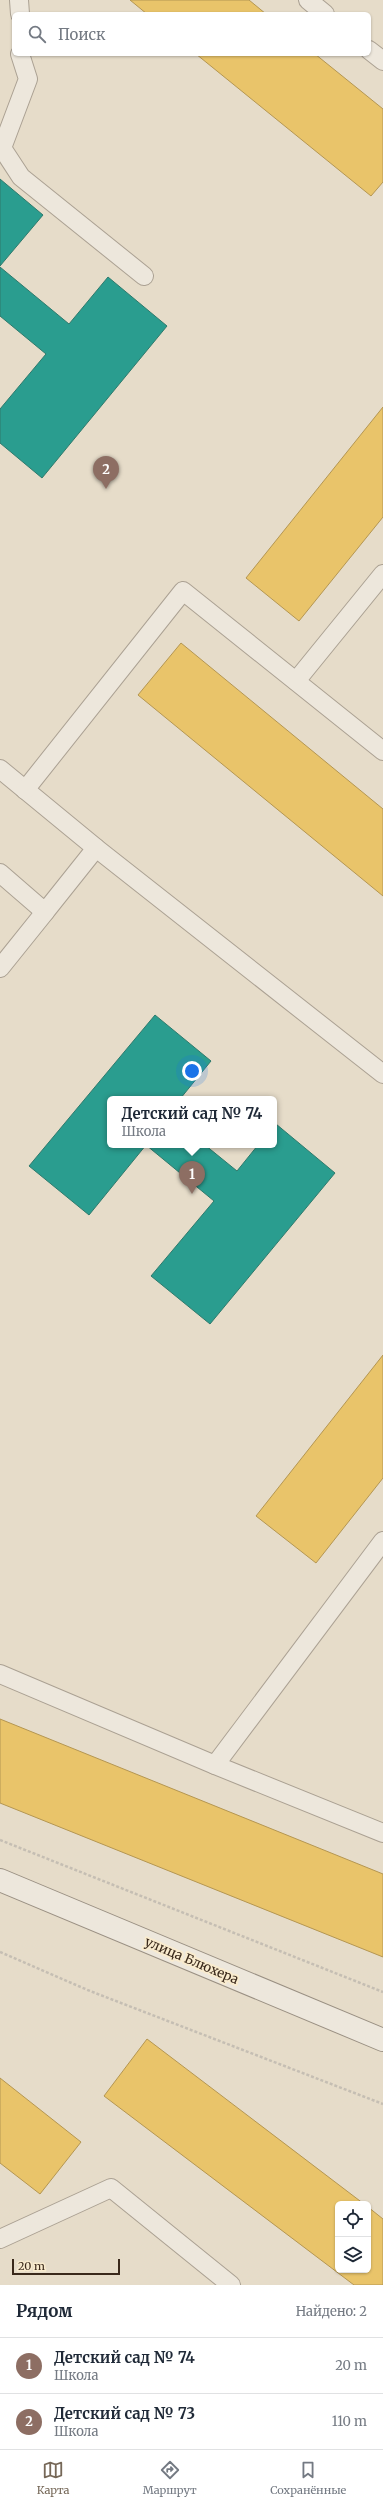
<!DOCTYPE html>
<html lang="ru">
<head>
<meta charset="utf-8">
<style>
	body { margin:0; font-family:Merriweather,serif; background:#f2f2f3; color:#1f2937 }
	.controls { position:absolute; right:12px; bottom:12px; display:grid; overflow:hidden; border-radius:6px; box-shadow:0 1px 3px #0004 }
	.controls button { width:36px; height:36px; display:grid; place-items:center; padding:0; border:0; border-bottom:1px solid #e0e1e3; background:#fff; color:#1f2937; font:20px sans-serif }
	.scale { position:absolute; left:12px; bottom:10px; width:108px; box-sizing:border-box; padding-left:4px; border:2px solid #3a291b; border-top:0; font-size:11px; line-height:14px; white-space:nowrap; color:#3a291b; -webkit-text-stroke:3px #f9ebce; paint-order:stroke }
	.you { position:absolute; left:192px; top:1071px; width:14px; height:14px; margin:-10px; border:3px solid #fff; border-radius:50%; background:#1a73e8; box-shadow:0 0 0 6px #1a73e833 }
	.badge { display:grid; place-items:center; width:26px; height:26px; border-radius:50%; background:#766858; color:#fff; font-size:13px; font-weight:700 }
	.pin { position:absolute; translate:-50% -33px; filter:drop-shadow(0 1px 2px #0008) }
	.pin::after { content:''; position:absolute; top:21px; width:14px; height:12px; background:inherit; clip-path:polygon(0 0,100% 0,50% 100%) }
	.popup { position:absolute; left:107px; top:1096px; width:170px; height:52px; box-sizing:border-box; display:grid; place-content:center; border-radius:6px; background:#fff; filter:drop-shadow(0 1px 3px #0005); font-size:13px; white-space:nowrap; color:#747a83 }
	.popup b { font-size:15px; color:#1f2937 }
	.popup::after { content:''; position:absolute; left:50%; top:100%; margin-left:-8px; border:8px solid transparent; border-top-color:#fff }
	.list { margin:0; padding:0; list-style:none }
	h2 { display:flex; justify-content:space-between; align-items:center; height:52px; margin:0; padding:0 16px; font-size:17px }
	h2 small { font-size:13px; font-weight:400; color:#747a83 }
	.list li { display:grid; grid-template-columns:26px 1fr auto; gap:12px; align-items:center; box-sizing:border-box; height:56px; padding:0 16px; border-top:1px solid #e0e1e3 }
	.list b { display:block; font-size:15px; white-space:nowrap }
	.list p { margin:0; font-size:13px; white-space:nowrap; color:#747a83 }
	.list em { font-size:13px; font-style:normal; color:#747a83 }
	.icon { flex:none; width:22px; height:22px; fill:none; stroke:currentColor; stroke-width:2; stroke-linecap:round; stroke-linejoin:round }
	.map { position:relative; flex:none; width:383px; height:2285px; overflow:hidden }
	.search { position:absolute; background:#fff; box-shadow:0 1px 3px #0004; left:12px; right:12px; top:12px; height:44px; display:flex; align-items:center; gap:10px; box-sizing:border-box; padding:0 14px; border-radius:6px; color:#747a83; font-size:15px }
	.sheet { height:164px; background:#fff }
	nav { display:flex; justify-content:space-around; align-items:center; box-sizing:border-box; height:56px; border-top:1px solid #e0e1e3; background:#fff; font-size:11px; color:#747a83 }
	nav a { display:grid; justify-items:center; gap:2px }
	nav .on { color:#766858 }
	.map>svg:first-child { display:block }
	.homes { fill:#e9c46a; stroke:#b49652 }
	.schools { fill:#2a9d8f; stroke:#2f7a6c }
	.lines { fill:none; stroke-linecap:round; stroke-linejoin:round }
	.lane-casing { stroke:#aba193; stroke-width:20 }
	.secondary-casing { stroke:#9a9083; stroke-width:24 }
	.path { stroke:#c5beb3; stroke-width:2.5; stroke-dasharray:3 2; stroke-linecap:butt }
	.lane { stroke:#ede7dc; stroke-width:18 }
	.secondary { stroke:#ede7dc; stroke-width:22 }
	.labels { text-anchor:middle; stroke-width:4; stroke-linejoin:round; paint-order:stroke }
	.street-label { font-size:13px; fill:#3a291b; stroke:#f9ebce }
</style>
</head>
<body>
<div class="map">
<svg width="383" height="2285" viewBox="0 0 383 2285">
	<rect width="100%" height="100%" fill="#e6dcc9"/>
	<g class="homes">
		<polygon points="130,0 249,0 266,14 147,14"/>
		<polygon points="196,54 315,54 383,109 383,182 371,196"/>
		<polygon points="383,407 383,517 299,621 246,578"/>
		<polygon points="181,643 383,809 383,896 138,695"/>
		<polygon points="383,1355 383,1478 316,1563 256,1516"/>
		<polygon points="0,1719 383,1874 383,1957 0,1803"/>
		<polygon points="147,2039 364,2204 338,2204 338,2270 368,2270 368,2207 383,2219 383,2285 354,2285 104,2096"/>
		<polygon points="0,2078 81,2142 40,2194 0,2163"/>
	</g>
	<g class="schools">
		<polygon points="0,179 43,215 0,266"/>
		<polygon points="0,267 69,324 108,277 167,326 42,478 0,443 0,409 46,354 0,316"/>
		<polygon points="155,1015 211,1061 180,1099 110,1099 110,1145 205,1145 237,1171 258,1145 274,1145 276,1124 335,1173 210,1324 151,1276 214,1201 146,1145 89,1215 29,1166"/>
	</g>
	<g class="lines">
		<defs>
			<g id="lane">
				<polyline points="19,0 20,14"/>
				<polyline points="308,0 325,14"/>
				<polyline points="369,50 383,61"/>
				<polyline points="20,54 28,79 2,148 21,177 144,276"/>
				<polyline points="296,681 383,574"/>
				<polyline points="0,769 96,848 45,912 0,873"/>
				<polyline points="25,790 183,591 383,751"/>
				<polyline points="96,848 383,1074"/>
				<polyline points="0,968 45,912"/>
				<polyline points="0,1674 215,1765 383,1833"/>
				<polyline points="215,1765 383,1541"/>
				<polyline points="0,2239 111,2188 231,2285"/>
			</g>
			<polyline id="secondary" points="0,1880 383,2040"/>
		</defs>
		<use href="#lane" class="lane-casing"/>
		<use href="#secondary" class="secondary-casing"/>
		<g class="path">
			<polyline points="0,1840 383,1992"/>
			<polyline points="0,1952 90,1991 383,2104"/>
		</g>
		<use href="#lane" class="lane"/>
		<use href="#secondary" class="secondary"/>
	</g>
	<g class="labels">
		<g class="street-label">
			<text transform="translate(192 1960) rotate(23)" y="5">улица Блюхера</text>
		</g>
	</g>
</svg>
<div class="controls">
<button><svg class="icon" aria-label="locate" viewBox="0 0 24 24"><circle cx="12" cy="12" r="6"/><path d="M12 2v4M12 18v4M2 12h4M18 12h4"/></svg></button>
<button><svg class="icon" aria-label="layers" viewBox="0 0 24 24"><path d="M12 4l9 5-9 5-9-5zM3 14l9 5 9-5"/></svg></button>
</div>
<div class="scale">20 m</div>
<div class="you"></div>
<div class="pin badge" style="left:192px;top:1194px;background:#8d6e63">1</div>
<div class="popup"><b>Детский сад № 74</b>Школа</div>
<div class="pin badge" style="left:106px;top:489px;background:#8d6e63">2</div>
<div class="search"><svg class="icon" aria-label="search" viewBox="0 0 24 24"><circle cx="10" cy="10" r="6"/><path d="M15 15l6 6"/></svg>Поиск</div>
</div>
<section class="sheet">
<h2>Рядом<small>Найдено: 2</small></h2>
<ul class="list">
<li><span class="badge" style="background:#8d6e63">1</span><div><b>Детский сад № 74</b><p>Школа</p></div><em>20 m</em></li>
<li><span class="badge" style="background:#8d6e63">2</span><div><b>Детский сад № 73</b><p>Школа</p></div><em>110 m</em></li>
</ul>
</section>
<nav>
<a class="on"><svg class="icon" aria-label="map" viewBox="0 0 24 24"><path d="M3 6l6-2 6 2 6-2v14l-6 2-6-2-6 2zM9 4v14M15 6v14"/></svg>Карта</a>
<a><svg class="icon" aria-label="directions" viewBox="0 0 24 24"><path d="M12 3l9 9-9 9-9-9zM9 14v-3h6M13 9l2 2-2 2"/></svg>Маршрут</a>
<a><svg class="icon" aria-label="saved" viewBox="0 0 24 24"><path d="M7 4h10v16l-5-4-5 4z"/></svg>Сохранённые</a>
</nav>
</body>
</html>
